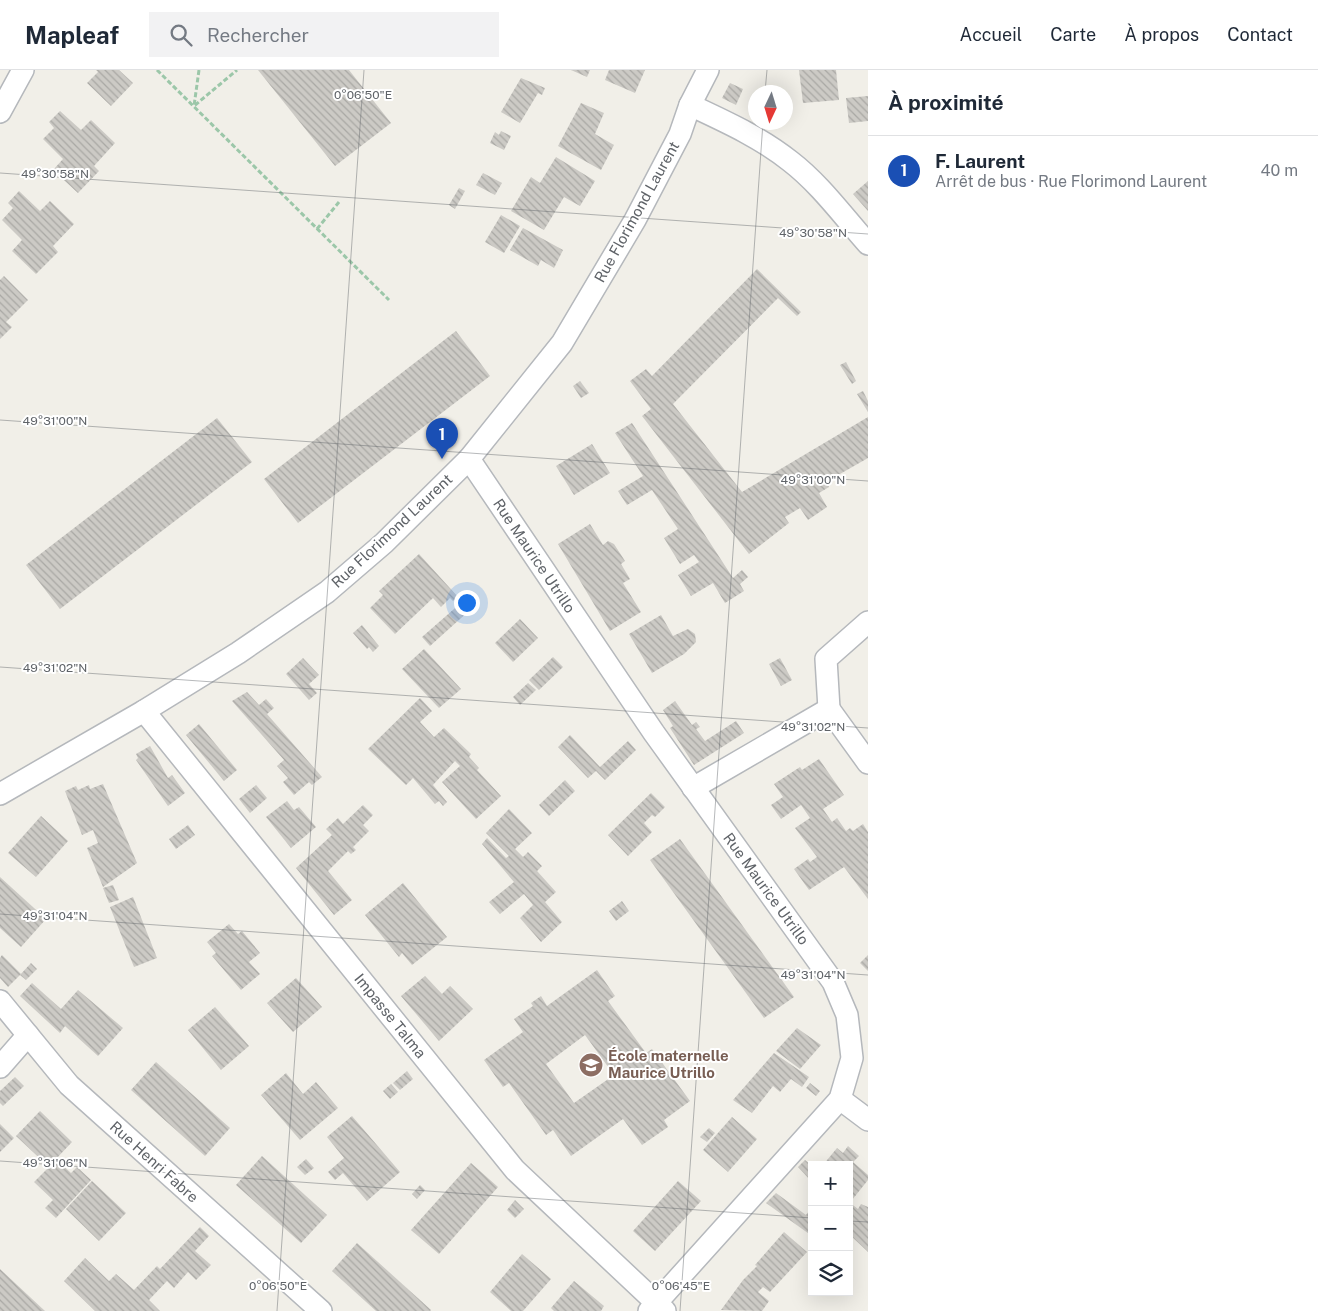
<!DOCTYPE html>
<html lang="fr">
<head>
<meta charset="utf-8">
<style>
	body { margin:0; font-family:"Public Sans",sans-serif; background:#f2f2f3; color:#1f2937 }
	.controls { position:absolute; right:15px; bottom:15px; display:grid; overflow:hidden; border-radius:0px; box-shadow:0 5px 20px #0002 }
	.controls button { width:45px; height:45px; display:grid; place-items:center; padding:0; border:0; border-bottom:1px solid #e0e1e3; background:#fff; color:#1f2937; font:25px sans-serif }
	.compass { position:absolute; left:748px; top:15px; width:45px; height:45px; border-radius:50%; background:#fff; box-shadow:0 5px 20px #0002; rotate:184deg }
	.you { position:absolute; left:466px; top:532px; width:18px; height:18px; margin:-12px; border:4px solid #fff; border-radius:50%; background:#1a73e8; box-shadow:0 0 0 8px #1a73e833 }
	.badge { display:grid; place-items:center; width:32px; height:32px; border-radius:50%; background:#111827; color:#fff; font-size:16px; font-weight:700 }
	.pin { position:absolute; translate:-50% -41px; filter:drop-shadow(0 1px 2px #0008) }
	.pin::after { content:''; position:absolute; top:26px; width:18px; height:15px; background:inherit; clip-path:polygon(0 0,100% 0,50% 100%) }
	.list { margin:0; padding:0; list-style:none }
	h2 { display:flex; justify-content:space-between; align-items:center; height:65px; margin:0; padding:0 20px; font-size:21px }
	h2 small { font-size:16px; font-weight:400; color:#747a83 }
	.list li { display:grid; grid-template-columns:32px 1fr auto; gap:15px; align-items:center; box-sizing:border-box; height:70px; padding:0 20px; border-top:1px solid #e0e1e3 }
	.list b { display:block; font-size:19px; white-space:nowrap }
	.list p { margin:0; font-size:16px; white-space:nowrap; color:#747a83 }
	.list em { font-size:16px; font-style:normal; color:#747a83 }
	.icon { flex:none; width:28px; height:28px; fill:none; stroke:currentColor; stroke-width:2; stroke-linecap:round; stroke-linejoin:round }
	.map { position:relative; flex:none; width:868px; height:1241px; overflow:hidden }
	header { display:flex; align-items:center; gap:30px; box-sizing:border-box; height:70px; padding:0 25px; background:#fff; border-bottom:1px solid #e0e1e3 }
	header strong { font-size:24px }
	nav { display:flex; gap:28px; margin-inline-start:auto; font-size:18px }
	.search { width:350px; height:45px; background:#f2f2f3; display:flex; align-items:center; gap:12px; box-sizing:border-box; padding:0 18px; border-radius:0px; color:#747a83; font-size:19px }
	main { display:flex }
	aside { flex:1; background:#fff }
	.map>svg:first-child { display:block }
	.building { fill:url(#building-back-hatch); fill-rule:evenodd }
	.lines { fill:none; stroke-linecap:round; stroke-linejoin:round }
	.minor-casing { stroke:#b5b8bc; stroke-width:24 }
	.path { stroke:#9cc7a9; stroke-width:3; stroke-dasharray:5 2.5; stroke-linecap:butt }
	.minor { stroke:#fff; stroke-width:21 }
	.ticks { fill:none; stroke:#5f6368; stroke-width:1; stroke-opacity:0.45 }
	.labels { text-anchor:middle; stroke-width:4; stroke-linejoin:round; paint-order:stroke }
	.street-label { font-size:15px; fill:#5f6368; stroke:#fff }
	.education-label { font-size:15px; font-weight:bold; fill:#785e54; stroke:#fff; text-anchor:start }
	.ticks-label { font-size:12px; text-anchor:middle; fill:#5f6368; stroke:#fff; stroke-width:4; stroke-linejoin:round; paint-order:stroke }
</style>
</head>
<body>
<header>
<strong>Mapleaf</strong>
<div class="search"><svg class="icon" aria-label="search" viewBox="0 0 24 24"><circle cx="10" cy="10" r="6"/><path d="M15 15l6 6"/></svg>Rechercher</div>
<nav><a>Accueil</a><a>Carte</a><a>À propos</a><a>Contact</a></nav>
</header>
<main>
<div class="map">
<svg width="868" height="1241" viewBox="0 0 868 1241">
	<defs>
		<pattern id="building-back-hatch" width="6" height="6" patternUnits="userSpaceOnUse" patternTransform="scale(1.25)"><rect width="6" height="6" fill="#cccac5"/><path d="M-1 5l2 2M0 0l6 6M5-1l2 2" fill="none" stroke="#a9a8a4"/></pattern>
	</defs>
	<rect width="100%" height="100%" fill="#f1efe8"/>
	<g class="building">
		<polygon points="96,0 119,0 133,13 111,36 87,13 98,2"/>
		<polygon points="258,0 349,0 391,53 335,96"/>
		<polygon points="571,0 590,0 587,7"/>
		<polygon points="609,0 645,0 635,23 605,10"/>
		<polygon points="799,0 836,0 839,30 803,33"/>
		<polygon points="521,8 545,18 542,25 538,23 520,53 501,42"/>
		<polygon points="730,13 743,19 736,35 722,28"/>
		<polygon points="868,26 868,51 849,53 846,28"/>
		<polygon points="581,33 604,43 595,64 614,75 601,100 558,76"/>
		<polygon points="60,41 81,60 91,50 115,73 94,96 99,101 78,123 53,100 63,89 43,69 54,58 49,52"/>
		<polygon points="501,61 511,66 504,80 490,73 495,62 499,65"/>
		<polygon points="556,87 595,111 580,136 564,127 544,160 511,141 531,107 540,113"/>
		<polygon points="483,103 502,113 495,125 476,115"/>
		<polygon points="868,111 868,141 853,124"/>
		<polygon points="459,118 465,121 455,139 449,135"/>
		<polygon points="19,121 40,141 50,131 74,154 53,176 58,182 36,204 12,181 22,170 2,150 13,138 8,133"/>
		<polygon points="501,145 520,156 504,183 485,172"/>
		<polygon points="523,158 563,180 554,198 541,190 538,196 510,180"/>
		<polygon points="757,199 801,242 797,246 778,228 673,334 742,422 868,347 868,388 826,412 829,417 819,423 827,437 808,450 800,438 785,447 789,453 749,484 642,346 651,339 630,311 646,299 652,306"/>
		<polygon points="4,206 28,230 6,252 12,257 0,269 0,210"/>
		<polygon points="456,261 490,306 298,453 264,409"/>
		<polygon points="846,292 856,311 852,314 840,295"/>
		<polygon points="580,311 589,323 581,328 573,316"/>
		<polygon points="863,321 868,331 868,342 857,324"/>
		<polygon points="217,348 252,392 60,539 26,495"/>
		<polygon points="632,353 733,508 742,500 748,507 740,514 744,521 725,533 713,513 691,526 678,505 699,492 694,485 680,494 664,468 678,459 652,420 627,435 618,421 643,406 615,363"/>
		<polygon points="592,374 610,403 574,425 556,396"/>
		<polygon points="590,454 603,475 608,471 614,474 625,491 621,494 630,509 623,513 641,542 610,561 558,474"/>
		<polygon points="419,484 458,527 453,531 450,528 441,537 433,528 395,564 370,538 383,525 379,521"/>
		<polygon points="462,532 470,540 430,576 422,567"/>
		<polygon points="661,545 673,566 688,559 695,564 696,572 684,584 652,603 629,564"/>
		<polygon points="520,549 538,568 513,592 495,573"/>
		<polygon points="362,555 379,576 373,582 369,577 367,579 353,563"/>
		<polygon points="424,579 461,619 439,638 402,599"/>
		<polygon points="553,587 563,597 539,620 529,610"/>
		<polygon points="303,588 319,605 309,614 317,623 309,630 286,604"/>
		<polygon points="780,588 792,610 781,616 769,594"/>
		<polygon points="528,613 536,620 520,635 513,627"/>
		<polygon points="247,622 259,635 266,629 274,638 267,644 322,707 312,715 309,712 294,725 283,712 288,708 277,696 284,690 232,631"/>
		<polygon points="420,628 432,641 420,652 434,667 444,658 471,684 469,687 479,698 477,700 501,726 476,749 442,712 460,696 455,691 433,715 447,732 443,736 439,731 435,734 413,708 406,715 368,679"/>
		<polygon points="675,631 692,655 696,652 700,657 696,659 705,671 736,651 744,663 694,695 670,658 673,656 663,640"/>
		<polygon points="199,654 237,700 224,711 186,665"/>
		<polygon points="570,665 600,697 628,671 636,680 605,710 596,701 588,708 558,677"/>
		<polygon points="150,676 168,708 172,705 185,723 168,736 136,690 138,688 136,684"/>
		<polygon points="819,689 844,725 823,739 832,752 837,748 846,761 850,758 853,761 863,754 868,762 868,829 844,797 809,820 794,799 808,789 810,792 817,787 795,758 810,748 801,735 781,749 771,735 783,727 774,714 800,697 802,700"/>
		<polygon points="565,710 575,721 549,746 539,735"/>
		<polygon points="103,714 137,793 103,817 87,778 98,773 93,760 82,765 65,721 76,716 78,720 89,715 90,719"/>
		<polygon points="256,715 267,728 250,743 239,729"/>
		<polygon points="651,723 665,737 655,747 652,745 644,753 652,762 628,786 608,765"/>
		<polygon points="287,731 294,740 299,737 316,757 291,778 266,747"/>
		<polygon points="363,735 373,745 363,755 369,761 353,777 356,780 351,784 348,781 328,801 352,830 334,845 296,798 332,765 326,759 338,748 343,754"/>
		<polygon points="509,739 532,763 515,779 523,787 528,782 542,796 537,801 556,822 545,832 562,852 541,872 520,848 533,835 524,824 500,844 489,832 514,812 482,774 487,768 506,788 509,786 486,763"/>
		<polygon points="41,746 68,771 36,807 8,783"/>
		<polygon points="188,755 195,765 176,779 169,769"/>
		<polygon points="680,769 794,927 764,948 650,790"/>
		<polygon points="0,807 46,849 21,877 0,858"/>
		<polygon points="403,813 447,867 412,895 402,883 399,887 365,845"/>
		<polygon points="113,815 119,830 109,833 103,818"/>
		<polygon points="133,827 157,888 134,897 110,837"/>
		<polygon points="622,831 629,841 616,851 609,841"/>
		<polygon points="229,854 238,864 242,861 260,883 249,892 260,904 241,920 212,886 216,883 207,872"/>
		<polygon points="2,885 21,904 8,917 0,908 0,888"/>
		<polygon points="868,885 868,901 860,893"/>
		<polygon points="31,893 37,899 26,910 20,905"/>
		<path d="M597 900 615 926 608 931 646 983 652 979 690 1031 664 1050 668 1057 642 1075 623 1049 571 1086 553 1060 546 1065 509 1013 503 1017 484 990 523 962 514 949 533 936 531 933 541 926 547 936ZM585 965 614 1005 574 1033 546 994Z"/>
		<polygon points="425,906 442,924 450,916 473,939 439,971 401,926"/>
		<polygon points="296,908 322,937 293,962 267,933"/>
		<polygon points="32,913 61,939 78,920 123,958 98,986 65,956 60,963 20,926"/>
		<polygon points="215,937 249,976 221,1000 188,960"/>
		<polygon points="797,958 821,975 800,999 776,981"/>
		<polygon points="774,983 809,1007 802,1017 791,1009 780,1022 773,1016 752,1043 733,1030"/>
		<polygon points="156,992 230,1058 205,1086 131,1020"/>
		<polygon points="407,1001 413,1009 400,1020 393,1013"/>
		<polygon points="286,1003 303,1024 316,1012 338,1038 300,1070 261,1025"/>
		<polygon points="15,1007 24,1016 3,1036 0,1033 0,1021"/>
		<polygon points="810,1013 820,1021 816,1026 806,1018"/>
		<polygon points="391,1014 398,1022 390,1029 383,1021"/>
		<polygon points="40,1041 72,1072 56,1089 71,1103 77,1097 91,1110 56,1148 45,1138 53,1130 34,1112 49,1097 16,1066"/>
		<polygon points="352,1046 400,1102 367,1131 343,1103 335,1110 328,1102 344,1088 327,1067"/>
		<polygon points="732,1047 757,1069 728,1102 703,1080"/>
		<polygon points="0,1054 14,1068 0,1082"/>
		<polygon points="709,1058 715,1063 707,1072 700,1067"/>
		<polygon points="848,1076 859,1086 853,1092 868,1105 868,1110 852,1130 849,1127 849,1095 823,1095 837,1078 843,1083"/>
		<polygon points="262,1086 327,1145 301,1173 236,1115"/>
		<polygon points="306,1089 314,1098 305,1105 297,1097"/>
		<polygon points="805,1090 812,1096 812,1112 798,1097"/>
		<polygon points="471,1093 498,1117 439,1184 411,1160"/>
		<polygon points="92,1111 126,1143 99,1171 66,1139"/>
		<polygon points="678,1111 701,1131 655,1181 633,1161"/>
		<polygon points="420,1115 425,1120 417,1129 412,1124"/>
		<polygon points="776,1123 806,1145 812,1137 812,1166 766,1133"/>
		<polygon points="515,1130 524,1139 515,1148 507,1140"/>
		<polygon points="849,1132 858,1139 861,1134 868,1137 868,1182 849,1164"/>
		<polygon points="200,1157 209,1166 195,1181 211,1195 196,1210 188,1202 174,1218 167,1211 149,1230 160,1241 95,1241 64,1211 85,1188 109,1211 116,1204 134,1220 157,1196 160,1199"/>
		<polygon points="784,1162 807,1182 770,1222 763,1217 758,1222 769,1231 762,1241 721,1240 743,1210 757,1196 755,1195"/>
		<polygon points="357,1173 431,1240 430,1241 376,1241 332,1201"/>
		<polygon points="522,1184 551,1209 523,1241 511,1241 490,1222"/>
		<polygon points="0,1199 45,1241 0,1241"/>
		<polygon points="574,1211 604,1236 601,1241 554,1241 551,1238"/>
	</g>
	<g class="lines">
		<defs>
			<g id="minor">
				<path d="M690 35C724 51 760 67 790 91 820 114 843 146 868 174"/>
				<polyline points="0,42 23,0"/>
				<polyline points="469,389 654,663 833,912 847,945 852,988 840,1029 649,1241"/>
				<polyline points="829,639 868,693"/>
				<polyline points="144,641 515,1100 665,1241"/>
				<polyline points="693,718 829,639 826,589 868,552"/>
				<polyline points="0,724 144,641 238,583 327,522 384,473 469,389 562,273 635,150 680,64 690,35 708,0"/>
				<polyline points="0,931 69,1015 321,1241"/>
				<polyline points="0,997 28,965"/>
				<polyline points="840,1029 868,1050"/>
			</g>
		</defs>
		<use href="#minor" class="minor-casing"/>
		<g class="path">
			<polyline points="157,0 389,230"/>
			<polyline points="199,0 194,36 237,0"/>
			<polyline points="317,159 339,132"/>
		</g>
		<use href="#minor" class="minor"/>
	</g>
	<path class="ticks" d="M765 22 767 0M0 103 868 164M0 350 868 411M0 597 868 658M0 844 868 905M0 1091 812 1148M849 1151 868 1152M277 1241 364 0M680 1241 763 52"/>
	<defs>
		<symbol id="school-disc" viewBox="-11 -11 22 22"><circle r="9.5" fill="#8d6e63" stroke="#fff"/><path d="M0-5L7-2L0 1L-7-2ZM-4 1L0 2.5L4 1V4Q0 6-4 4Z" fill="#fff"/></symbol>
	</defs>
	<g fill-rule="evenodd">
		<use href="#school-disc" x="577" y="981" width="28" height="28"/>
	</g>
	<g class="labels">
		<g class="street-label">
			<text transform="translate(637 142) rotate(-61)" y="5">Rue Florimond Laurent</text>
			<text transform="translate(392 461) rotate(-43)" y="5">Rue Florimond Laurent</text>
			<text transform="translate(534 486) rotate(56)" y="5">Rue Maurice Utrillo</text>
			<text transform="translate(766 819) rotate(54)" y="5">Rue Maurice Utrillo</text>
			<text transform="translate(390 946) rotate(51)" y="5">Impasse Talma</text>
			<text transform="translate(154 1092) rotate(42)" y="5">Rue Henri Fabre</text>
		</g>
		<g class="education-label">
			<text x="608" y="991">École maternelle<tspan x="608" dy="17">Maurice Utrillo</tspan></text>
		</g>
	</g>
	<g class="ticks-label">
		<text x="363" y="29">0°06'50"E</text>
		<text x="55" y="108">49°30'58"N</text>
		<text x="813" y="167">49°30'58"N</text>
		<text x="55" y="355">49°31'00"N</text>
		<text x="813" y="414">49°31'00"N</text>
		<text x="55" y="602">49°31'02"N</text>
		<text x="813" y="661">49°31'02"N</text>
		<text x="55" y="850">49°31'04"N</text>
		<text x="813" y="909">49°31'04"N</text>
		<text x="55" y="1097">49°31'06"N</text>
		<text x="278" y="1220">0°06'50"E</text>
		<text x="681" y="1220">0°06'45"E</text>
	</g>
</svg>
<div class="controls">
<button>+</button>
<button>−</button>
<button><svg class="icon" aria-label="layers" viewBox="0 0 24 24"><path d="M12 4l9 5-9 5-9-5zM3 14l9 5 9-5"/></svg></button>
</div>
<svg class="compass" viewBox="-18 -18 36 36"><path d="M0-13l5 13h-10z" fill="#e53935"/><path d="M0 13l5-13h-10z" fill="#747a83"/></svg>
<div class="you"></div>
<div class="pin badge" style="left:442px;top:389px;background:#1a4fb4">1</div>
</div>
<aside>
<h2>À proximité<small></small></h2>
<ul class="list">
<li><span class="badge" style="background:#1a4fb4">1</span><div><b>F. Laurent</b><p>Arrêt de bus · Rue Florimond Laurent</p></div><em>40 m</em></li>
</ul>
</aside>
</main>
</body>
</html>
